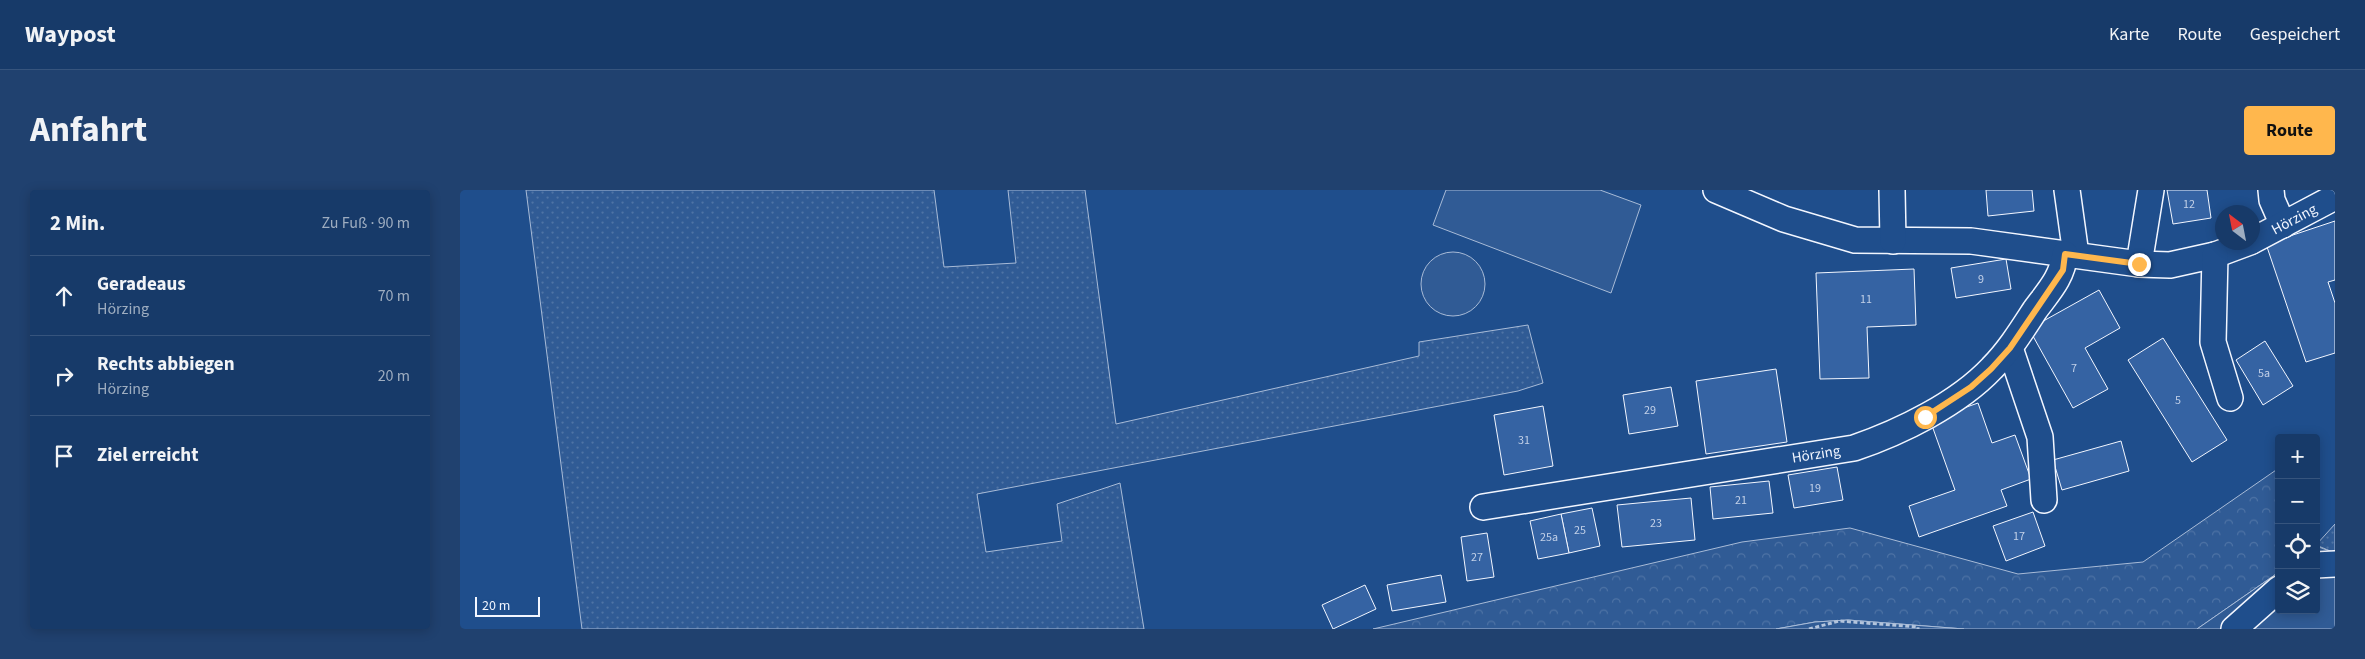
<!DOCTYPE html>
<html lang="de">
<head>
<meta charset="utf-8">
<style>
	body { margin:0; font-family:"Source Sans 3",sans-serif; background:#20416f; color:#f1f3f6 }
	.controls { position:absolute; right:15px; bottom:15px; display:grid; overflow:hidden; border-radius:5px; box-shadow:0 2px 12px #0003 }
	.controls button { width:45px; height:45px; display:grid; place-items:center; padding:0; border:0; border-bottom:1px solid #36547d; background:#173a69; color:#f1f3f6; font:25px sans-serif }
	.compass { position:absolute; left:1755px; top:15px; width:45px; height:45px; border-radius:50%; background:#173a69; box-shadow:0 2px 12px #0003; rotate:328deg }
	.scale { position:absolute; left:15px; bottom:12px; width:65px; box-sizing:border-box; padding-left:5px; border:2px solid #f2f6ff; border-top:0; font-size:14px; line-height:18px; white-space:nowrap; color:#f2f6ff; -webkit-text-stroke:4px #1f4e8c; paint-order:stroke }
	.stop { position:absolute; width:15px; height:15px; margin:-11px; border:4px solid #ffb74d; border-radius:50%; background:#fff }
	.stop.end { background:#ffb74d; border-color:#fff; box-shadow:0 1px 5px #0008 }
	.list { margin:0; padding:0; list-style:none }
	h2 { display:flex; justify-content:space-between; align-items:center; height:65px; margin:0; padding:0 20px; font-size:21px }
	h2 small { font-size:16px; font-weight:400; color:#9eadc0 }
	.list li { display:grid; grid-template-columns:32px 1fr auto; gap:15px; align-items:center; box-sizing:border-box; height:80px; padding:0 20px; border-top:1px solid #36547d }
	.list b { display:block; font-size:19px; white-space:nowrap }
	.list p { margin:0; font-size:16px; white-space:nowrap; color:#9eadc0 }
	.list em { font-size:16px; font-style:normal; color:#9eadc0 }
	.icon { flex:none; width:28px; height:28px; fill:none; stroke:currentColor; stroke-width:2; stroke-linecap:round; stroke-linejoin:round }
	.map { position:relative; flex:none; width:1875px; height:439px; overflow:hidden; border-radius:5px }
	header { display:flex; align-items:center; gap:30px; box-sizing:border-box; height:70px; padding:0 25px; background:#173a69; border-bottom:1px solid #36547d }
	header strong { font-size:24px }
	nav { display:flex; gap:28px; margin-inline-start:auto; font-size:18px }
	.intro { display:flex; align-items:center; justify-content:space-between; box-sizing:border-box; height:120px; padding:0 30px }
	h1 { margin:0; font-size:35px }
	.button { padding:12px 22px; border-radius:5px; background:#ffb74d; color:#111; font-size:18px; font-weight:700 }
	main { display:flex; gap:30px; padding:0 30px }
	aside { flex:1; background:#173a69; border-radius:5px; box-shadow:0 2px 12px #0003 }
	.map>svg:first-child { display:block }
	.green { fill:url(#green-dots); stroke:#a8bbd7 }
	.forest { fill:url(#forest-crowns); stroke:#a8bbd7 }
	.pitch { fill:#305b95; stroke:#a8bbd7 }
	.building { fill:#3563a3; stroke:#f2f6ff }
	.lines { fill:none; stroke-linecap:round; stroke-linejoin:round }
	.minor-casing { stroke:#f2f6ff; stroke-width:28 }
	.path { stroke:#b3c4dc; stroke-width:3; stroke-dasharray:4 2.5; stroke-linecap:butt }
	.minor { stroke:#1f4e8c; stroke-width:25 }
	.route { stroke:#ffb74d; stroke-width:6 }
	.labels { text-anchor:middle; stroke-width:4; stroke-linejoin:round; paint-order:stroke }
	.number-label { font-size:12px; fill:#c3d1e8 }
	.street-label { font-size:15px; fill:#f2f6ff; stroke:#1f4e8c }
</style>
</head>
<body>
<header>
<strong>Waypost</strong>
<nav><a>Karte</a><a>Route</a><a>Gespeichert</a></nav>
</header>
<div class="intro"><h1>Anfahrt</h1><a class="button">Route</a></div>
<main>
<aside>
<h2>2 Min.<small>Zu Fuß · 90 m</small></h2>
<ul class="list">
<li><svg class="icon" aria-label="ahead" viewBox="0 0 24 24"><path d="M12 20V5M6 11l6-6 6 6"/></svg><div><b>Geradeaus</b><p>Hörzing</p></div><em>70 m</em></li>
<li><svg class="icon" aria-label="right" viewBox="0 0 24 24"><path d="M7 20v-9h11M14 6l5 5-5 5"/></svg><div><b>Rechts abbiegen</b><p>Hörzing</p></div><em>20 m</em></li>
<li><svg class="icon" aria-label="arrive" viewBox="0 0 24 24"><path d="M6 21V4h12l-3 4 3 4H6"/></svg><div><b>Ziel erreicht</b></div></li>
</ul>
</aside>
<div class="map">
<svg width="1875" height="439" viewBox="0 0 1875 439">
	<defs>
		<pattern id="green-dots" width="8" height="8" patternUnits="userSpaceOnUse" patternTransform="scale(1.25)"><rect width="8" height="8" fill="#305b95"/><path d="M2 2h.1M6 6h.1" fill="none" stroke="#4e73a5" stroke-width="1.8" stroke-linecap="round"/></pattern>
		<pattern id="forest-crowns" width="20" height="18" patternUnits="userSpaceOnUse" patternTransform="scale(1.25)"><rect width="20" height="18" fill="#305b95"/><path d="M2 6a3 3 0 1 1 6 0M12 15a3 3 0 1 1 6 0" fill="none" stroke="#4e73a5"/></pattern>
	</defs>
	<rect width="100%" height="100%" fill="#1f4e8c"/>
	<g class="green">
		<polygon points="66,0 474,0 484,77 556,73 548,0 625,0 656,234 959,166 959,152 1068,135 1083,193 1058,201 517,304 526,362 602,351 597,314 660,293 684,439 122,439"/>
		<polygon points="1875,334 1875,363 1856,355"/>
	</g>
	<polygon class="forest" points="1819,278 1819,382 1737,439 1504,439 1388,430 1355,432 1316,439 913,439 1282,352 1390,338 1558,384 1683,372"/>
	<g class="pitch">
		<polygon points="986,0 1140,0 1181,15 1151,103 973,35"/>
		<circle cx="993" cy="94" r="32"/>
		<polygon points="1856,356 1875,363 1875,439 1737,439 1819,382 1819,420 1856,420"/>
		<polygon points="1388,430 1504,439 1316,439 1355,432"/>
	</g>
	<g class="building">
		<polygon points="1526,0 1572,0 1574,21 1528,26"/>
		<polygon points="1707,0 1747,0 1751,28 1713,34"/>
		<polygon points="1875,31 1875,90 1868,92 1875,113 1875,163 1846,172 1806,54"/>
		<polygon points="1546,69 1551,99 1496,108 1491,78"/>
		<polygon points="1454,79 1456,135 1407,137 1409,188 1360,189 1356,83"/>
		<polygon points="1639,100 1660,138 1625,158 1648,199 1613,218 1569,139"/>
		<polygon points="1703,148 1767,250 1732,272 1668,170"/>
		<polygon points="1805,151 1833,196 1803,215 1776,170"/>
		<polygon points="1316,179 1327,252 1246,264 1236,191"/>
		<polygon points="1211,197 1218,236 1169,244 1163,205"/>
		<polygon points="1518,213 1532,253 1555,245 1571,289 1541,300 1547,316 1459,347 1449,316 1495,300 1470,230"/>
		<polygon points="1083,216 1093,276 1044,285 1034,225"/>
		<polygon points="1661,251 1669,281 1602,300 1593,270"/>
		<polygon points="1377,277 1383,310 1334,318 1328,285"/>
		<polygon points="1309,291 1313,323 1253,329 1250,297"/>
		<polygon points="1231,308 1235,350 1162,357 1157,315"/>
		<polygon points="1132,318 1140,356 1109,363 1101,324"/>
		<polygon points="1573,322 1585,356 1546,371 1533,336"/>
		<polygon points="1101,324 1109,363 1078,369 1070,331"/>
		<polygon points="1027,343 1034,387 1007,391 1001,347"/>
		<polygon points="981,385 986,412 932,421 927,395"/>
		<polygon points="905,395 916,419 873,439 862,415"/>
	</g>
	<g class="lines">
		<defs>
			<g id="minor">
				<polyline points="1256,0 1324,29 1395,50 1511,51 1679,74 1710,75 1755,65 1790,52"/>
				<polyline points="1432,0 1433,51"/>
				<polyline points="1607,0 1616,65"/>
				<polyline points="1811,0 1812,10 1823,35"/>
				<polyline points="1792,51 1875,7"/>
				<polyline points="1755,65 1753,152 1770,208"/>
				<polyline points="1679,74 1691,0"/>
				<polyline points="1550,158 1580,247 1584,310"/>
				<path d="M1023 317 1394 258C1441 242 1498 214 1532 178 1549 161 1562 140 1575 120 1589 101 1602 88 1605 64"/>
				<polyline points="1856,375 1875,374"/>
				<polyline points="1774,439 1819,399"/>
			</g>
		</defs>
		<use href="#minor" class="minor-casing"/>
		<polyline class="path" points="1349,439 1379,431 1458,437 1458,439"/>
		<use href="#minor" class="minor"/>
	</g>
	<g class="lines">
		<polyline class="route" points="1465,227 1511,197 1531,179 1550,158 1603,80 1605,64 1679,74"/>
	</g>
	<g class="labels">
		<g class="number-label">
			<text x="1729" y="18">12</text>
			<text x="1521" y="93">9</text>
			<text x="1406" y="113">11</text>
			<text x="1614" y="182">7</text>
			<text x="1804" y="187">5a</text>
			<text x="1718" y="214">5</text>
			<text x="1190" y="224">29</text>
			<text x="1064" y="254">31</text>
			<text x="1355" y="302">19</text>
			<text x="1281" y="314">21</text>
			<text x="1196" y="337">23</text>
			<text x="1120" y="344">25</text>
			<text x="1559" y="350">17</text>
			<text x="1089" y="351">25a</text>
			<text x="1017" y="371">27</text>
		</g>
		<g class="street-label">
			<text transform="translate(1834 29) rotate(-28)" y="5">Hörzing</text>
			<text transform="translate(1356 264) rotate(-9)" y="5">Hörzing</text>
		</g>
	</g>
</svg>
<div class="controls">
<button>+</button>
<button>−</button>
<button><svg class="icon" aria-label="locate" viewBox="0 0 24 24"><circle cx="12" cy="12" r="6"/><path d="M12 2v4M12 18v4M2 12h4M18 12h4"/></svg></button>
<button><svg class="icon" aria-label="layers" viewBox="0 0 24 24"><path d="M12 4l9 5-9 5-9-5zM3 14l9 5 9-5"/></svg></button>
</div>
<svg class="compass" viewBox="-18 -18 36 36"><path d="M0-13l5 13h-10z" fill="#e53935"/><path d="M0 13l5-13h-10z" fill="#9eadc0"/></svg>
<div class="scale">20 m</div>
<div class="stop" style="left:1465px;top:227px"></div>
<div class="stop end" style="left:1679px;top:74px"></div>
</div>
</main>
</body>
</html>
